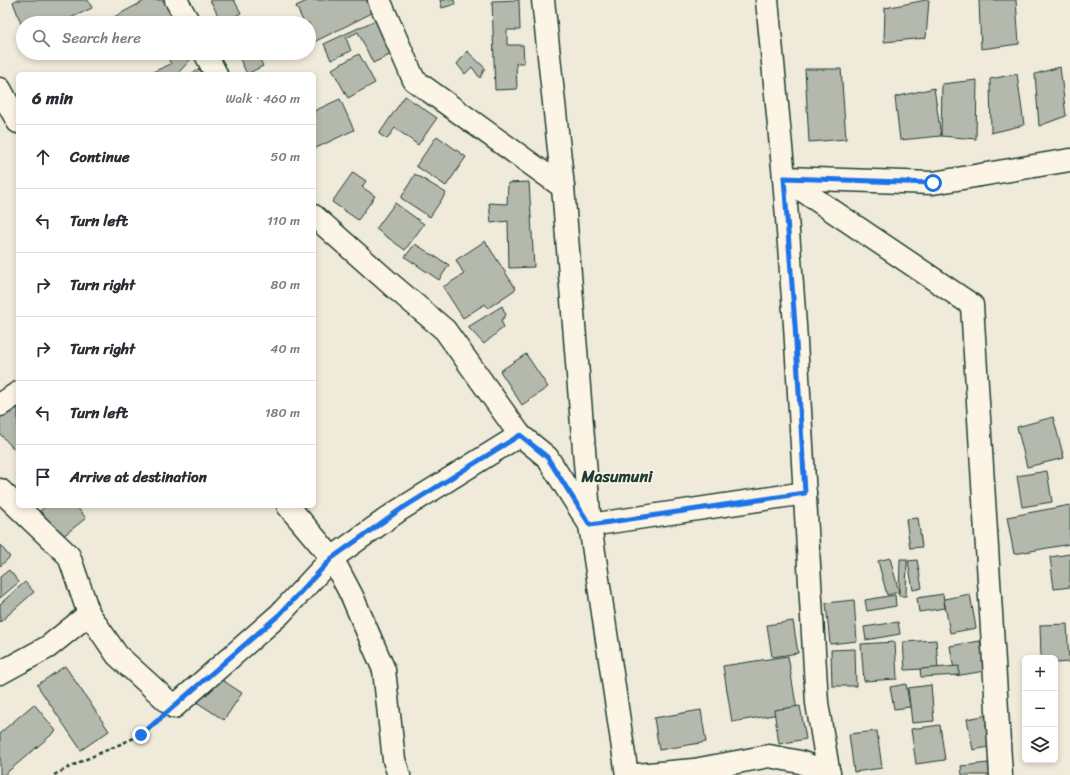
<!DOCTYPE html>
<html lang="en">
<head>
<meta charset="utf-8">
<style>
	body { margin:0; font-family:Sriracha,sans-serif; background:#f2f2f3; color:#2b2b33 }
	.controls { position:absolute; right:12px; bottom:12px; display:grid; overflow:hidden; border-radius:6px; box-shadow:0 2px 6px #0003 }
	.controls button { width:36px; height:36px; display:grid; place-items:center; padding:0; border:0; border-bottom:1px solid #e1e1e2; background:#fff; color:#2b2b33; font:20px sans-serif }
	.stop { position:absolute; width:12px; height:12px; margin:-9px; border:3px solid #1a73e8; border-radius:50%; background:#fff }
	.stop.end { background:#1a73e8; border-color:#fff; box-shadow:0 1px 4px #0008 }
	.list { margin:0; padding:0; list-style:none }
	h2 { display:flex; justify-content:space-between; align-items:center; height:52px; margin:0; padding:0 16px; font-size:17px }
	h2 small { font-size:13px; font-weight:400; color:#7c7c81 }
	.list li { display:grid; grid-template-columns:26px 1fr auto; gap:12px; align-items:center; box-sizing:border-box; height:64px; padding:0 16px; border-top:1px solid #e1e1e2 }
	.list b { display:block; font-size:15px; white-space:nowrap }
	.list em { font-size:13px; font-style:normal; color:#7c7c81 }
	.icon { flex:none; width:22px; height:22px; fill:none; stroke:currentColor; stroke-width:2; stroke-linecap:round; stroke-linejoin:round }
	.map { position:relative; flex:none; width:1070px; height:775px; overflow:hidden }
	.search { position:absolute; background:#fff; box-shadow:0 2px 6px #0003; left:16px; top:16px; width:300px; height:44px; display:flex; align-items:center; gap:10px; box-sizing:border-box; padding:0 14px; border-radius:22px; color:#7c7c81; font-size:15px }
	.panel { position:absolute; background:#fff; box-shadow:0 2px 6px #0003; left:16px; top:72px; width:300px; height:436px; border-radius:6px }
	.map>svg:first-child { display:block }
	.building { fill:#b5b9ad; stroke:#1f3d34 }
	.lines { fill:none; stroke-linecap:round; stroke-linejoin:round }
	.minor-casing { stroke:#1f3d34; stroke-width:25 }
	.major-casing { stroke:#1f3d34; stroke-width:25 }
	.path { stroke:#1f3d34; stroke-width:2.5; stroke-dasharray:4 3; stroke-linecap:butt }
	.minor { stroke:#fcf5e5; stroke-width:22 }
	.major { stroke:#fcf5e5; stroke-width:22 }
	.route { stroke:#1a73e8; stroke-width:5 }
	.labels { text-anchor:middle; stroke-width:3.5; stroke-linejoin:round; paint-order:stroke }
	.quarter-label { font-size:16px; font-weight:bold; fill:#1f3d34; stroke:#fcf5e5 }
</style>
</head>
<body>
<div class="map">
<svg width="1070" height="775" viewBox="0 0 1070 775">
	<rect width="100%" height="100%" fill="#efeada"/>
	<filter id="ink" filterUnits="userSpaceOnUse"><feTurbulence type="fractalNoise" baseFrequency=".025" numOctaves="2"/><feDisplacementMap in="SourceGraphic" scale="8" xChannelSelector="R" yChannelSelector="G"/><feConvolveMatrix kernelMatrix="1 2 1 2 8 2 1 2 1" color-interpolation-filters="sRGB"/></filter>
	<g filter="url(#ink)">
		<g class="building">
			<polygon points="16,0 88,0 92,8 60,23 23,23 23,29 13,2"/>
			<polygon points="146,0 163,0 178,23 115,23 112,18"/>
			<polygon points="210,0 234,0 241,13 222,23"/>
			<polygon points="309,0 370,0 376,11 314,42 309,32 309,23 304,23 296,6"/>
			<polygon points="440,0 454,0 455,4 442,8"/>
			<polygon points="519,0 520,30 507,30 507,45 523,45 524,63 516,63 517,89 495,90 492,1"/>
			<polygon points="926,0 929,0 926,38 884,42 885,8"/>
			<polygon points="979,0 1016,0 1019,44 981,49"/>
			<polygon points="380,18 396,52 373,63 358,32 346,38 351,51 331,60 324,44"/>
			<polygon points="467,51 485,68 480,78 472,67 465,74 457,64"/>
			<polygon points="165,53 188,53 191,59 179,72 177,74 148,74 171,64"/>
			<polygon points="237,53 257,53 263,66 247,74"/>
			<polygon points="359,54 375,83 348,98 332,69"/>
			<polygon points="1060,67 1066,116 1039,126 1035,74"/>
			<polygon points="202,68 205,74 190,74"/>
			<polygon points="805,69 841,69 846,139 809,142"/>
			<polygon points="1017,74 1024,125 991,133 990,79"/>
			<polygon points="977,80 976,139 941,136 942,84"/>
			<polygon points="934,88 941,136 900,140 895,97"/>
			<polygon points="405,96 437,118 418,145 395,128 387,139 379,134"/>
			<polygon points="340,99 354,130 314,149 314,111"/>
			<polygon points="437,136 466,157 446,186 416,166"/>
			<polygon points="353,172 366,181 362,187 375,196 358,220 332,202"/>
			<polygon points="415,174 446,193 430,217 401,198"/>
			<polygon points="529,182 534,267 509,268 508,221 491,223 489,203 507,204 508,183"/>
			<polygon points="395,203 424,224 405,250 376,229"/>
			<polygon points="485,241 516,289 488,308 485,304 463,318 443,287 464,274 456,260"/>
			<polygon points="415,244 449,265 439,280 405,257"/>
			<polygon points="502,306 506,315 501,321 504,327 484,344 468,327"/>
			<polygon points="526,354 548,387 522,405 500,371"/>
			<polygon points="18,396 18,447 15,450 0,434 0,413"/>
			<polygon points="1053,417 1064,458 1027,467 1017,427"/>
			<polygon points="1047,471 1052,502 1022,507 1017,476"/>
			<polygon points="1070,505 1070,544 1014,554 1007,517"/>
			<polygon points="46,506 76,506 86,518 62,537 40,511"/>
			<polygon points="918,518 922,547 910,548 906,519"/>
			<polygon points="0,545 10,557 0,566"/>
			<polygon points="1070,554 1070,587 1054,589 1050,557"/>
			<polygon points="890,558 899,592 887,595 878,561"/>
			<polygon points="900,559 907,559 906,596 899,596"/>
			<polygon points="917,560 922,588 913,590 908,561"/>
			<polygon points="9,570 19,582 0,598 0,577"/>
			<polygon points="25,582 34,592 0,622 0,604"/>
			<polygon points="943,594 945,608 919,612 917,598"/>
			<polygon points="970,594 976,628 950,633 944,599"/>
			<polygon points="895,595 896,606 867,611 865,600"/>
			<polygon points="854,600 857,641 830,644 826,603"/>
			<polygon points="793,621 798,653 772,657 767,625"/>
			<polygon points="898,622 900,634 866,640 864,627"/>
			<polygon points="1067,624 1069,662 1055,663 1055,658 1041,658 1040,625"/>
			<polygon points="936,640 938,668 905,670 903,642"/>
			<polygon points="980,641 985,671 955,676 950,646"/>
			<polygon points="895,642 897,679 864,681 861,644"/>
			<polygon points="855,649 856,686 832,686 831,650"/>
			<polygon points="788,656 797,711 732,722 723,666"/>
			<polygon points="65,666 109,731 81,750 37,685"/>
			<polygon points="959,666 959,675 921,677 920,669"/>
			<polygon points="213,674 242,693 224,720 195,701"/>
			<polygon points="906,684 910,707 894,709 890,687"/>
			<polygon points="931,685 934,721 912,723 908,688"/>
			<polygon points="34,704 56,731 4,775 0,775 0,733"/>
			<polygon points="800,706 806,739 779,744 774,710"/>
			<polygon points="701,710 706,742 659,750 654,718"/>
			<polygon points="988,715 994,746 973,750 967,719"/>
			<polygon points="940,725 945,760 916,764 911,729"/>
			<polygon points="877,731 882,768 854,772 849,734"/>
			<polygon points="988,763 990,775 962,775 961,766"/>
		</g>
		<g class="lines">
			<defs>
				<g id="minor">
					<polyline points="176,0 189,23"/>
					<polyline points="379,0 414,80 563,187"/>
					<polyline points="767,0 784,178 795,325 817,703 829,775"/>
					<polyline points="205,53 216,74"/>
					<polyline points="0,89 18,122"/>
					<polyline points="784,178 972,305 1001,775"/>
					<polyline points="784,178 933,183 1070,160"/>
					<polyline points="314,216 393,286 445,330 520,435 547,457 590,525 805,493"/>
					<polyline points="0,405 18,393"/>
					<polyline points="0,490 69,556 89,614"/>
					<polyline points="288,506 332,558 352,596 384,670 394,760 399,775"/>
					<polyline points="0,673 48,647 89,614 117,655 174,707 280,614 332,558 398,511 520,435"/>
					<polyline points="637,775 694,770 769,756 800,762 829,773"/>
				</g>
				<polyline id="major" points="543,0 563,187 590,525 627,775"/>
			</defs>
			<use href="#minor" class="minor-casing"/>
			<use href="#major" class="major-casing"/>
			<polyline class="path" points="54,775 82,761 141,735 160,719"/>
			<use href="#minor" class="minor"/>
			<use href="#major" class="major"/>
		</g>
	</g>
	<g class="lines" filter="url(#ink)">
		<polyline class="route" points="141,735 280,614 332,558 398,511 520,435 547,457 590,525 805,493 795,325 784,178 933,183"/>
	</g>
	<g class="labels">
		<g class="quarter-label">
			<text x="617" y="482">Masumuni</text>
		</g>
	</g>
</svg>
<div class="controls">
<button>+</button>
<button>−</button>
<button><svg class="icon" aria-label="layers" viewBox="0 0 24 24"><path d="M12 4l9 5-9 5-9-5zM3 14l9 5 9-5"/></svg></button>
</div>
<div class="stop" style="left:933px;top:183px"></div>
<div class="stop end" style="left:141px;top:735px"></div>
<div class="search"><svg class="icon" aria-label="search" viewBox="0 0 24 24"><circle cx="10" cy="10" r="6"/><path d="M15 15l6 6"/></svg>Search here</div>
<section class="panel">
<h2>6 min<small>Walk · 460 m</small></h2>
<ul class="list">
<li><svg class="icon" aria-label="ahead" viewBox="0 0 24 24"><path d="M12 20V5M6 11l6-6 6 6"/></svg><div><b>Continue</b></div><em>50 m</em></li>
<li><svg class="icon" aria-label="left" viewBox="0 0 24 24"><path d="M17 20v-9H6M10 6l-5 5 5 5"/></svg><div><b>Turn left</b></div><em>110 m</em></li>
<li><svg class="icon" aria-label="right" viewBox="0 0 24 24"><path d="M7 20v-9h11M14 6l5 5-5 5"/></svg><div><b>Turn right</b></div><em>80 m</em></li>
<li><svg class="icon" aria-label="right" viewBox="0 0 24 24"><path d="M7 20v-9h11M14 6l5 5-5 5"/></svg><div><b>Turn right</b></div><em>40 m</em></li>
<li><svg class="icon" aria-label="left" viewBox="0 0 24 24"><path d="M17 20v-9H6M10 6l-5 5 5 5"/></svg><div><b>Turn left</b></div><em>180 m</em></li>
<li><svg class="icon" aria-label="arrive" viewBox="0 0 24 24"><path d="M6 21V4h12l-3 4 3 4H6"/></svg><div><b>Arrive at destination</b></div></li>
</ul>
</section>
</div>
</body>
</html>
